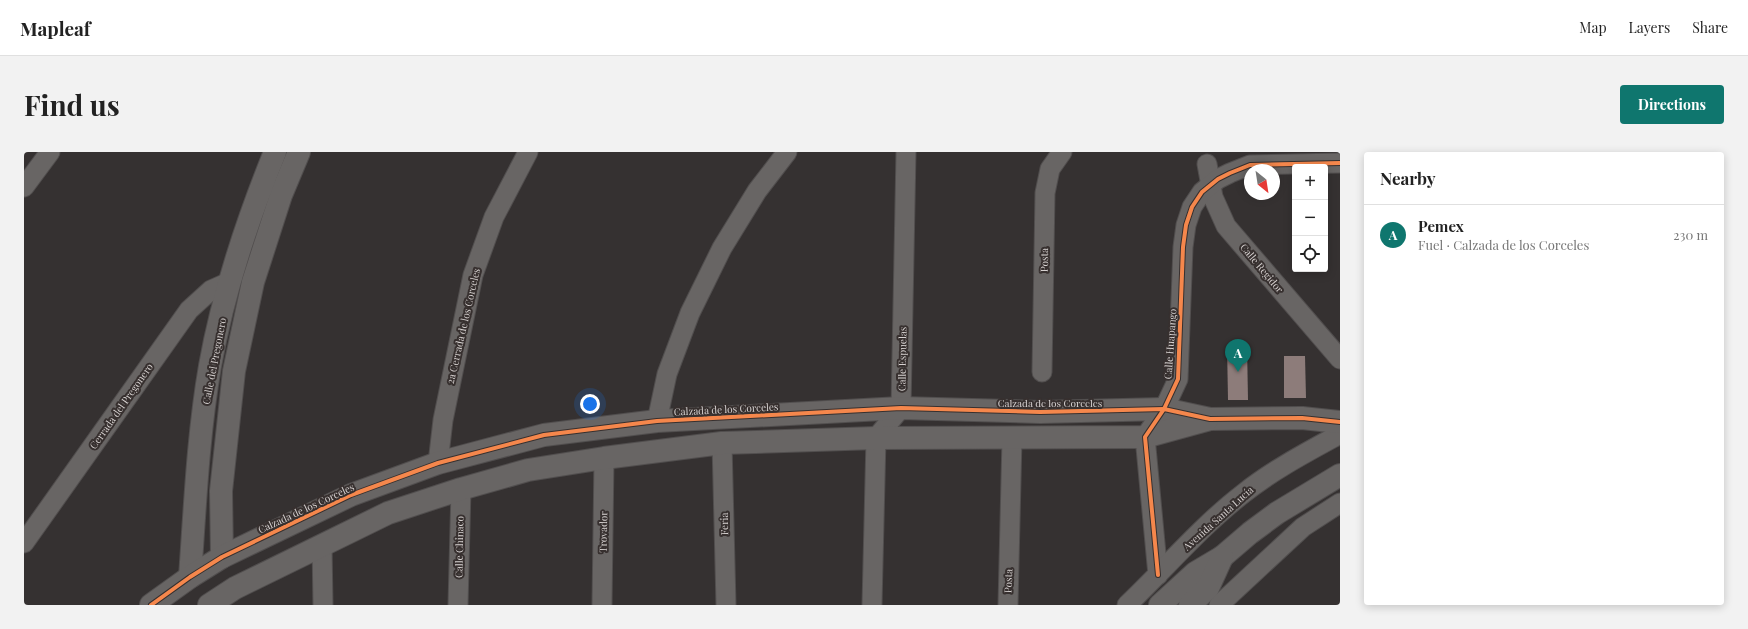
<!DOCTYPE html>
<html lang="en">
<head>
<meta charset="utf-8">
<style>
	body { margin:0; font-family:"Playfair Display",serif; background:#f2f2f2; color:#222 }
	.controls { position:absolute; right:12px; top:12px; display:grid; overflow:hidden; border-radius:4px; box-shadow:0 2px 10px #0003 }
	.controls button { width:36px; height:36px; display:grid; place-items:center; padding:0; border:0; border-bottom:1px solid #e0e0e0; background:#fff; color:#222; font:20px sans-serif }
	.compass { position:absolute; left:1220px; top:12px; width:36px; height:36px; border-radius:50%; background:#fff; box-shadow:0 2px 10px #0003; rotate:150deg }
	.you { position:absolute; left:566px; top:252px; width:14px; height:14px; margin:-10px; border:3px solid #fff; border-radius:50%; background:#1a73e8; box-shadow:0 0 0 6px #1a73e833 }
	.badge { display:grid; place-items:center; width:26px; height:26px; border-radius:50%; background:#0f766e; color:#fff; font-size:13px; font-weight:700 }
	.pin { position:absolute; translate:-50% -33px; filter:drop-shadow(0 1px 2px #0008) }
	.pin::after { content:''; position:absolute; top:21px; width:14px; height:12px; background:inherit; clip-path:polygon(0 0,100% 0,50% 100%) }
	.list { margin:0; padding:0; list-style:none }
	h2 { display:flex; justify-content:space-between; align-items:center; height:52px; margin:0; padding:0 16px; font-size:17px }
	h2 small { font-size:13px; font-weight:400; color:#767676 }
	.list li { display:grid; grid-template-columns:26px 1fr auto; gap:12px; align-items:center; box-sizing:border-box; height:60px; padding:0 16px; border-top:1px solid #e0e0e0 }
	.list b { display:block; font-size:15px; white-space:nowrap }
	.list p { margin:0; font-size:13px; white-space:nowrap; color:#767676 }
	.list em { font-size:13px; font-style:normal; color:#767676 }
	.icon { flex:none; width:22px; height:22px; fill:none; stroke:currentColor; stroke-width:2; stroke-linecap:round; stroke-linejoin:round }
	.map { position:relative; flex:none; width:1316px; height:453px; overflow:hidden; border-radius:4px }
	header { display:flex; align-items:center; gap:24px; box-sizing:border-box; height:56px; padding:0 20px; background:#fff; border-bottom:1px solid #e0e0e0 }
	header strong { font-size:19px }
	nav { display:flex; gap:22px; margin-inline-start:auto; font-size:14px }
	.intro { display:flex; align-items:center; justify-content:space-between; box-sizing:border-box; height:96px; padding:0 24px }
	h1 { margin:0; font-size:28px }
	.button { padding:10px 18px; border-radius:4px; background:#0f766e; color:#fff; font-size:14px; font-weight:700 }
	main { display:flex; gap:24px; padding:0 24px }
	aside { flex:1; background:#fff; border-radius:4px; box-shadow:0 2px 10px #0003 }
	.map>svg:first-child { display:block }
	.building { fill:#8d7c7a }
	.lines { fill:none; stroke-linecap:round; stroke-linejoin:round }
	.minor-casing { stroke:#514e4e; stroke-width:21 }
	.tertiary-casing { stroke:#514e4e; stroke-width:24 }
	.minor { stroke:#686564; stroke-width:19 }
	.tertiary { stroke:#686564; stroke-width:22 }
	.cycleway-casing { stroke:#37302f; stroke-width:6 }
	.cycleway { stroke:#f5874c; stroke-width:4 }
	.labels { text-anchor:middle; stroke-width:4; stroke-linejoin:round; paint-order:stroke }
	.street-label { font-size:10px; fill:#d7d2d1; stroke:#37302f }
</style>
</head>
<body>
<header>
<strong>Mapleaf</strong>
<nav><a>Map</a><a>Layers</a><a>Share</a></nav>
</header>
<div class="intro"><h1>Find us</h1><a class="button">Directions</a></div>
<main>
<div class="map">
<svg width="1316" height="453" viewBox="0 0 1316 453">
	<rect width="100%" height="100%" fill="#353131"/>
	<g class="building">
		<polygon points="1203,193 1223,193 1224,248 1204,248"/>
		<polygon points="1260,204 1281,204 1282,246 1260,246"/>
	</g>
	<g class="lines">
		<defs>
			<g id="minor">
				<polyline points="1183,12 1189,45 1202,74 1316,207"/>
				<polyline points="0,35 26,0"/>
				<polyline points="1018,220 1021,41 1026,17 1038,0"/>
				<polyline points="633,269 643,222 666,161 698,96 733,39 763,0"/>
				<polyline points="698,291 702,453"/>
				<polyline points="414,311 419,268 449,123 470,65 504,0"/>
				<polyline points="0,391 165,158 187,138 205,130"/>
				<polyline points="298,393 299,453"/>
				<polyline points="1134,423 1121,285 1140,257 1154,227 1159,95 1162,73 1168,55 1178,40 1194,27 1206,21 1226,13 1316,11"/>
				<polyline points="434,453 437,337"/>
				<polyline points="578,453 580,306"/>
				<polyline points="848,453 852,286 877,256 882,0"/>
				<polyline points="984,453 988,286"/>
				<path d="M1103 453C1142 416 1177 374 1220 341 1249 318 1283 300 1316 282"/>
				<polyline points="1195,453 1279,375 1316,351"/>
			</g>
			<g id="tertiary">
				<polyline points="198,405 197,339 210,219 229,130 257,43 275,0"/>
				<path d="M166 425C171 355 174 283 186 214 199 141 223 69 251 0"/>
				<polyline points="127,453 166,425 198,405 327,343 414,311 520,283 633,269 877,256 1016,260 1140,257 1186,267 1278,266 1316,270"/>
				<polyline points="185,453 211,436 364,361 437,337 504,318 580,306 698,291 852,286 1121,285 1183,268"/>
				<polyline points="1136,453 1171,421 1198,405 1226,381 1253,361 1316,323"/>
				<polyline points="1166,453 1184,436 1198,405"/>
			</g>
		</defs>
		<use href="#minor" class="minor-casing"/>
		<use href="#tertiary" class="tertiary-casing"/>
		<use href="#minor" class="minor"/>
		<use href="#tertiary" class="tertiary"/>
		<defs>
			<g id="cycleway">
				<polyline points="1134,423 1121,285 1140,257 1154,227 1159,95 1162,73 1168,55 1178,40 1194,27 1206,21 1226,13 1316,11"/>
				<polyline points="127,453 166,425 198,405 327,343 414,311 520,283 633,269 877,256 1016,260 1140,257 1186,267 1278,266 1316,270"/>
			</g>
		</defs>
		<use href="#cycleway" class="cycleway-casing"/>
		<use href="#cycleway" class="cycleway"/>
	</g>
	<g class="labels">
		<g class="street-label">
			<text transform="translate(1020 108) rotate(-89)" y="4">Posta</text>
			<text transform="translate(1238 116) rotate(50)" y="4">Calle Regidor</text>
			<text transform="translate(439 174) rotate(-77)" y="4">2a Cerrada de los Corceles</text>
			<text transform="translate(1146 192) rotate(-86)" y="4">Calle Huapango</text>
			<text transform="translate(878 207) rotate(-89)" y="4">Calle Espuelas</text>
			<text transform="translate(190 209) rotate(-79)" y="4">Calle del Pregonero</text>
			<text x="1026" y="255">Calzada de los Corceles</text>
			<text transform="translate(97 254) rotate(-55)" y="4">Cerrada del Pregonero</text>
			<text transform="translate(702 257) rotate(-3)" y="4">Calzada de los Corceles</text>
			<text transform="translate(282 356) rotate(-25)" y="4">Calzada de los Corceles</text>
			<text transform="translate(1194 366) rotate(-42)" y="4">Avenida Santa Lucía</text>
			<text transform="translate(700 372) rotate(-91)" y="4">Feria</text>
			<text transform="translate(579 380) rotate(-89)" y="4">Trovador</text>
			<text transform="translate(435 395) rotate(-89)" y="4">Calle Chinaco</text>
			<text transform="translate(984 429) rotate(-88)" y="4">Posta</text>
		</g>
	</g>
</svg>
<div class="controls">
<button>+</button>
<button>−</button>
<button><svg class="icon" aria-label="locate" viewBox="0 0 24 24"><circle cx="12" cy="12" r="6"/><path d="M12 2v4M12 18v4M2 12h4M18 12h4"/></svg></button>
</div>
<svg class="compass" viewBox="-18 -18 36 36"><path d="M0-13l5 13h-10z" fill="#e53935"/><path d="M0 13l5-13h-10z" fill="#767676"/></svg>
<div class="you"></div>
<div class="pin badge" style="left:1214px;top:220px">A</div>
</div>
<aside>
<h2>Nearby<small></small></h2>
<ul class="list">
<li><span class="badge">A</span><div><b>Pemex</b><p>Fuel · Calzada de los Corceles</p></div><em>230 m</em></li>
</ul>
</aside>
</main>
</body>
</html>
